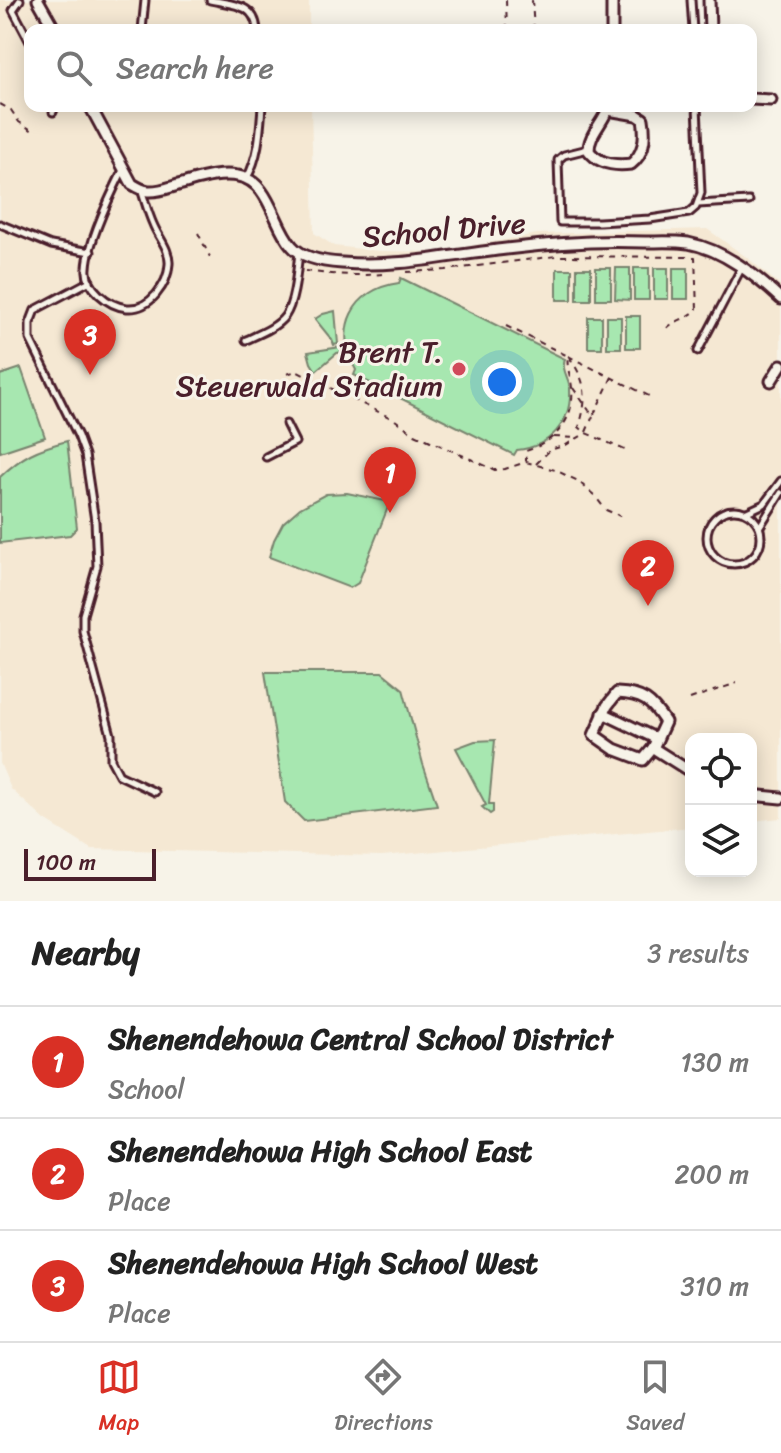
<!DOCTYPE html>
<html lang="en">
<head>
<meta charset="utf-8">
<style>
	body { margin:0; font-family:Sriracha,sans-serif; background:#f6f6f6; color:#222 }
	.controls { position:absolute; right:24px; bottom:24px; display:grid; overflow:hidden; border-radius:16px; box-shadow:0 4px 20px #0003 }
	.controls button { width:72px; height:72px; display:grid; place-items:center; padding:0; border:0; border-bottom:2px solid #e0e0e0; background:#fff; color:#222; font:40px sans-serif }
	.scale { position:absolute; left:24px; bottom:20px; width:132px; box-sizing:border-box; padding-left:8px; border:4px solid #4a1f2b; border-top:0; font-size:22px; line-height:28px; white-space:nowrap; color:#4a1f2b; -webkit-text-stroke:6px #f7f3e8; paint-order:stroke }
	.you { position:absolute; left:502px; top:382px; width:28px; height:28px; margin:-20px; border:6px solid #fff; border-radius:50%; background:#1a73e8; box-shadow:0 0 0 12px #1a73e833 }
	.badge { display:grid; place-items:center; width:52px; height:52px; border-radius:50%; background:#d93025; color:#fff; font-size:26px; font-weight:700 }
	.pin { position:absolute; translate:-50% -66px; filter:drop-shadow(0 2px 4px #0008) }
	.pin::after { content:''; position:absolute; top:42px; width:28px; height:24px; background:inherit; clip-path:polygon(0 0,100% 0,50% 100%) }
	.list { margin:0; padding:0; list-style:none }
	h2 { display:flex; justify-content:space-between; align-items:center; height:104px; margin:0; padding:0 32px; font-size:34px }
	h2 small { font-size:26px; font-weight:400; color:#767676 }
	.list li { display:grid; grid-template-columns:52px 1fr auto; gap:24px; align-items:center; box-sizing:border-box; height:112px; padding:0 32px; border-top:2px solid #e0e0e0 }
	.list b { display:block; font-size:30px; white-space:nowrap }
	.list p { margin:0; font-size:26px; white-space:nowrap; color:#767676 }
	.list em { font-size:26px; font-style:normal; color:#767676 }
	.icon { flex:none; width:44px; height:44px; fill:none; stroke:currentColor; stroke-width:2; stroke-linecap:round; stroke-linejoin:round }
	.map { position:relative; flex:none; width:781px; height:901px; overflow:hidden }
	.search { position:absolute; background:#fff; box-shadow:0 4px 20px #0003; left:24px; right:24px; top:24px; height:88px; display:flex; align-items:center; gap:20px; box-sizing:border-box; padding:0 28px; border-radius:16px; color:#767676; font-size:30px }
	.sheet { height:440px; background:#fff }
	nav { display:flex; justify-content:space-around; align-items:center; box-sizing:border-box; height:112px; border-top:2px solid #e0e0e0; background:#fff; font-size:22px; color:#767676 }
	nav a { display:grid; justify-items:center; gap:4px }
	nav .on { color:#d93025 }
	.map>svg:first-child { display:block }
	.built { fill:#f5e8d3 }
	.pitch { fill:#a7e7b0; stroke:#78836e; stroke-width:2 }
	.lines { fill:none; stroke-linecap:round; stroke-linejoin:round }
	.service-casing { stroke:#4a1f2b; stroke-width:11 }
	.minor-casing { stroke:#4a1f2b; stroke-width:15 }
	.path { stroke:#4a1f2b; stroke-width:2; stroke-dasharray:6 6; stroke-linecap:butt }
	.service { stroke:#f7f3e8; stroke-width:5 }
	.minor { stroke:#f7f3e8; stroke-width:9 }
	.poi-dot { fill:#d1495b; stroke:#f7f3e8; stroke-width:3 }
	.labels { text-anchor:middle; stroke-width:6; stroke-linejoin:round; paint-order:stroke }
	.street-label { font-size:30px; fill:#4a1f2b; stroke:#f7f3e8 }
	.poi-label { font-size:30px; fill:#4a1f2b; stroke:#f7f3e8; text-anchor:end }
</style>
</head>
<body>
<div class="map">
<svg width="781" height="901" viewBox="0 0 781 901">
	<rect width="100%" height="100%" fill="#f7f3e8"/>
	<filter id="ink" filterUnits="userSpaceOnUse"><feTurbulence type="fractalNoise" baseFrequency=".0125" numOctaves="2"/><feDisplacementMap in="SourceGraphic" scale="16" xChannelSelector="R" yChannelSelector="G"/><feConvolveMatrix kernelMatrix="1 2 1 2 8 2 1 2 1" color-interpolation-filters="sRGB"/></filter>
	<g filter="url(#ink)">
		<polygon class="built" points="0,0 309,0 309,30 30,30 30,106 311,106 314,233 334,246 380,251 437,252 537,234 707,229 749,259 781,286 781,818 751,821 751,739 691,739 691,827 382,856 91,849 45,820 11,789 0,763"/>
		<g class="pitch">
			<rect x="577" y="268" width="14" height="32"/>
			<rect x="596" y="268" width="15" height="31"/>
			<polygon points="616,268 630,268 630,300 615,299"/>
			<rect x="634" y="268" width="15" height="32"/>
			<rect x="654" y="268" width="14" height="31"/>
			<rect x="673" y="268" width="15" height="31"/>
			<rect x="557" y="269" width="15" height="31"/>
			<path d="M401 278 565 359C561 371 569 377 570 389 572 423 549 447 517 450L514 455 354 375 356 370C333 330 352 289 399 283Z"/>
			<polygon points="335,311 338,344 334,345 332,340 315,319 323,314"/>
			<rect x="626" y="316" width="14" height="32"/>
			<rect x="588" y="317" width="14" height="31"/>
			<rect x="607" y="317" width="14" height="31"/>
			<polygon points="341,347 342,352 337,353 316,371 311,363 308,352"/>
			<polygon points="21,368 45,437 0,452 0,375"/>
			<path d="M67 441 77 528 70 535 0 543V477C23 455 37 449 67 441Z"/>
			<polygon points="347,493 390,502 358,583 350,588 269,557 274,540 283,523 300,508 326,494"/>
			<polygon points="265,672 382,672 403,689 423,764 437,805 304,821 285,802"/>
			<polygon points="495,740 489,804 493,804 493,812 490,814 482,807 486,805 456,748 475,741"/>
		</g>
		<g class="lines">
			<defs>
				<g id="service">
					<polyline points="20,0 13,10 30,42"/>
					<path d="M210 0C232 5 255 3 257 30"/>
					<polyline points="691,0 693,30"/>
					<polyline points="142,30 145,0"/>
					<polyline points="53,112 55,106"/>
					<polyline points="588,149 564,155 558,160 560,222 599,222 650,219 689,213 696,207 701,193 697,106"/>
					<path d="M123 170C111 194 88 241 87 268 85 287 108 306 127 308 150 310 168 284 169 264 170 249 158 237 153 224 148 213 145 201 141 189"/>
					<path d="M247 178C259 156 260 132 262 106"/>
					<polyline points="698,204 749,201"/>
					<polyline points="0,224 51,245 91,252"/>
					<polyline points="90,281 35,310 30,323 30,339 78,436 85,455 95,521 97,566 83,615 83,631 111,735 111,760 119,775 155,792"/>
					<path d="M246 340C259 334 276 328 285 316 295 302 297 269 299 252"/>
					<polyline points="698,351 742,267"/>
					<polyline points="266,457 295,442 286,424"/>
					<circle cx="734" cy="537" r="27"/>
					<polyline points="747,512 764,504 781,481"/>
					<polyline points="760,526 781,493"/>
				</g>
				<g id="minor">
					<polyline points="38,0 55,30"/>
					<polyline points="612,0 612,30"/>
					<polyline points="709,0 710,30"/>
					<polyline points="751,99 771,100"/>
					<path d="M90 106 132 184C137 187 142 190 148 191 158 192 168 188 178 185 197 180 218 172 238 176 270 181 273 225 292 246 303 259 326 262 342 263 397 268 451 255 506 249 552 243 598 240 645 242 659 242 674 241 688 243 724 250 755 275 781 299"/>
					<path d="M608 110 637 115 643 119C646 136 645 153 631 164 615 166 599 164 589 151 588 135 604 122 609 106"/>
					<polyline points="771,381 781,365"/>
					<path d="M617 693C643 694 651 701 665 722L653 748 643 760 614 749 594 735 607 706Z"/>
					<polyline points="603,713 657,739"/>
					<polyline points="653,748 691,772"/>
					<polyline points="751,795 781,798"/>
				</g>
			</defs>
			<use href="#service" class="service-casing"/>
			<use href="#minor" class="minor-casing"/>
			<g class="path">
				<polyline points="506,0 507,30"/>
				<polyline points="532,0 534,30"/>
				<polyline points="0,104 11,110 19,122 36,133"/>
				<polyline points="198,233 210,257"/>
				<path d="M305 271C332 275 357 276 383 274"/>
				<path d="M406 272 446 270 556 256 695 257 697 309C690 318 675 320 667 328"/>
				<path d="M506 326 568 356C566 368 571 376 572 388 575 420 555 442 526 451V461"/>
				<polyline points="568,356 649,396"/>
				<path d="M569 357C587 382 588 398 579 427L586 433"/>
				<polyline points="287,374 296,371 395,420 415,434 495,470 505,469 526,462 555,470 578,481 594,495 606,510 620,516"/>
				<polyline points="573,388 593,416 612,377"/>
				<polyline points="586,432 593,416"/>
				<polyline points="554,437 576,438"/>
				<polyline points="536,464 550,450 566,445 586,433 627,451"/>
				<polyline points="690,699 737,683"/>
			</g>
			<use href="#service" class="service"/>
			<use href="#minor" class="minor"/>
		</g>
	</g>
	<circle class="poi-dot" cx="459" cy="369" r="8"/>
	<g class="labels">
		<g class="street-label">
			<text transform="translate(444 230) rotate(-5)" y="10">School Drive</text>
		</g>
		<g class="poi-label">
			<text x="443" y="362">Brent T.<tspan x="443" dy="34">Steuerwald Stadium</tspan></text>
		</g>
	</g>
</svg>
<div class="controls">
<button><svg class="icon" aria-label="locate" viewBox="0 0 24 24"><circle cx="12" cy="12" r="6"/><path d="M12 2v4M12 18v4M2 12h4M18 12h4"/></svg></button>
<button><svg class="icon" aria-label="layers" viewBox="0 0 24 24"><path d="M12 4l9 5-9 5-9-5zM3 14l9 5 9-5"/></svg></button>
</div>
<div class="scale">100 m</div>
<div class="you"></div>
<div class="pin badge" style="left:390px;top:513px">1</div>
<div class="pin badge" style="left:648px;top:606px">2</div>
<div class="pin badge" style="left:90px;top:375px">3</div>
<div class="search"><svg class="icon" aria-label="search" viewBox="0 0 24 24"><circle cx="10" cy="10" r="6"/><path d="M15 15l6 6"/></svg>Search here</div>
</div>
<section class="sheet">
<h2>Nearby<small>3 results</small></h2>
<ul class="list">
<li><span class="badge">1</span><div><b>Shenendehowa Central School District</b><p>School</p></div><em>130 m</em></li>
<li><span class="badge">2</span><div><b>Shenendehowa High School East</b><p>Place</p></div><em>200 m</em></li>
<li><span class="badge">3</span><div><b>Shenendehowa High School West</b><p>Place</p></div><em>310 m</em></li>
</ul>
</section>
<nav>
<a class="on"><svg class="icon" aria-label="map" viewBox="0 0 24 24"><path d="M3 6l6-2 6 2 6-2v14l-6 2-6-2-6 2zM9 4v14M15 6v14"/></svg>Map</a>
<a><svg class="icon" aria-label="directions" viewBox="0 0 24 24"><path d="M12 3l9 9-9 9-9-9zM9 14v-3h6M13 9l2 2-2 2"/></svg>Directions</a>
<a><svg class="icon" aria-label="saved" viewBox="0 0 24 24"><path d="M7 4h10v16l-5-4-5 4z"/></svg>Saved</a>
</nav>
</body>
</html>
